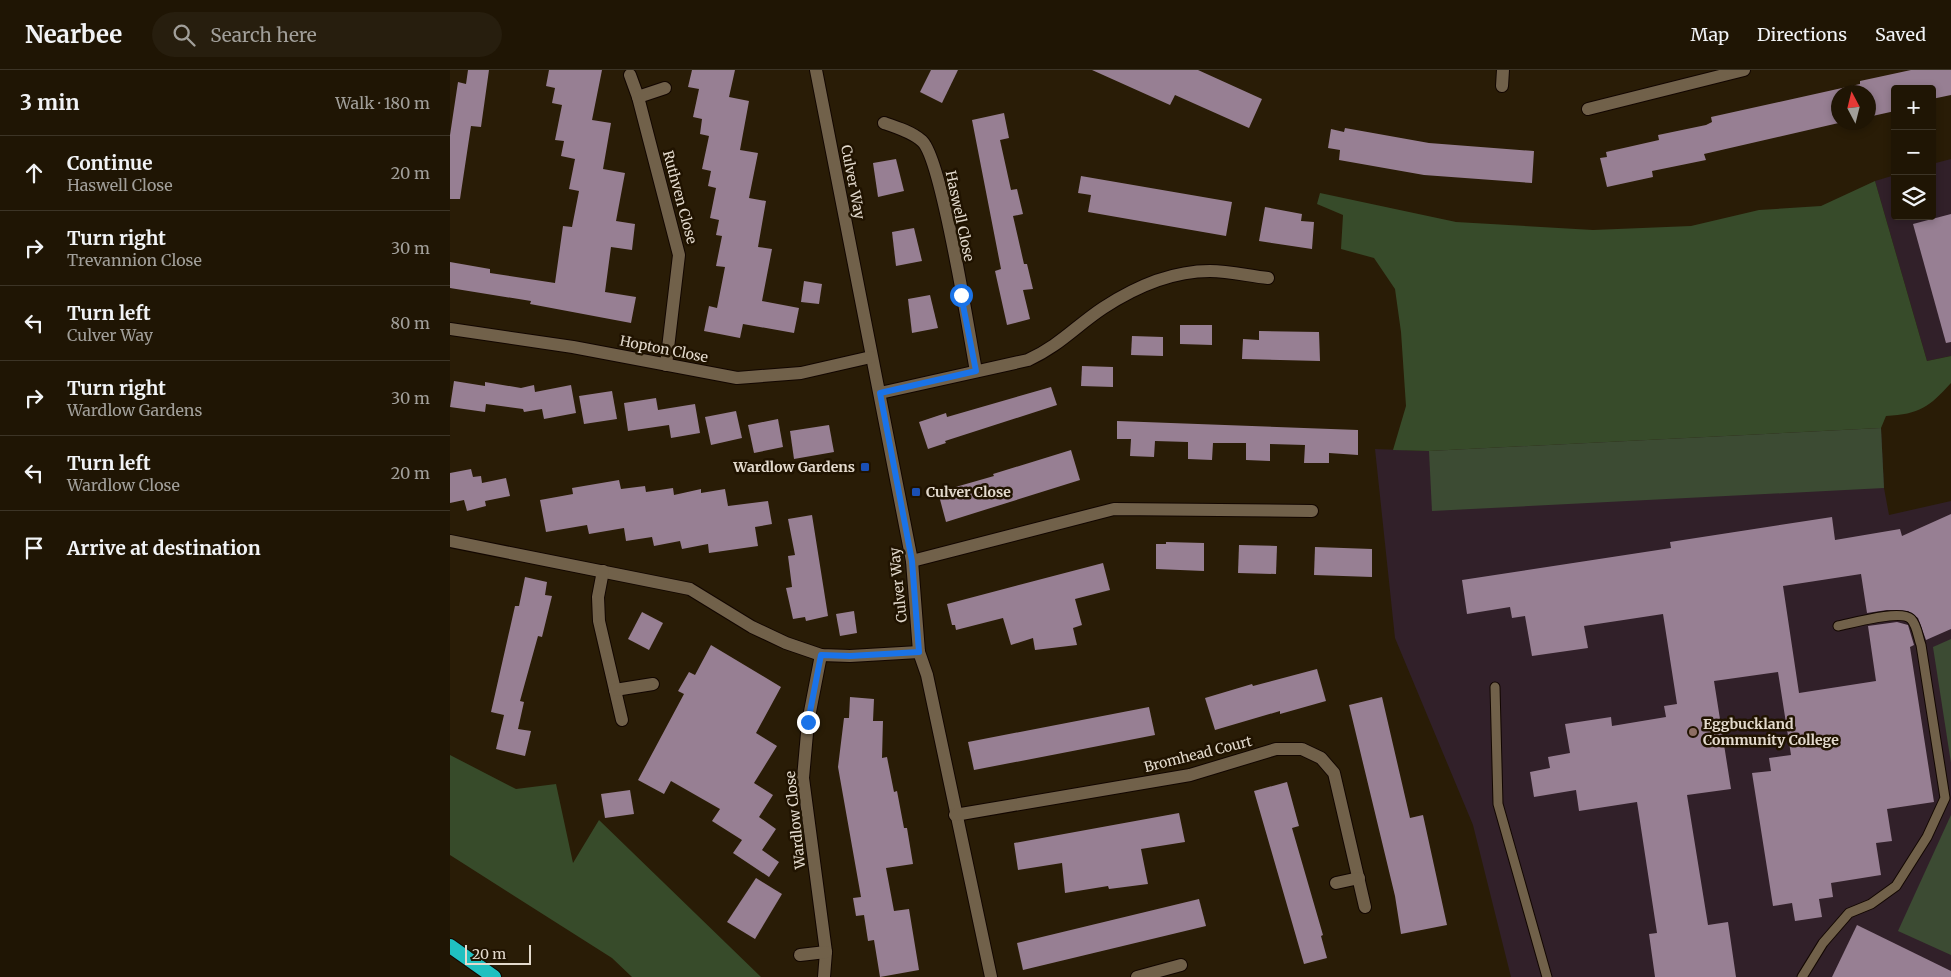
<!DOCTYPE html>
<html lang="en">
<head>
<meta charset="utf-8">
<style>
	body { margin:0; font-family:Merriweather,serif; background:#271e0e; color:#f1f3f6 }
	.controls { position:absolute; right:15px; top:15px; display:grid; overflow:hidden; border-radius:5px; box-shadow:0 2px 8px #0003 }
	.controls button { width:45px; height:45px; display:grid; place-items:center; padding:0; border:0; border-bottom:1px solid #3c3426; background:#1f1504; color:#f1f3f6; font:25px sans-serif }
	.compass { position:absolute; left:1381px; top:15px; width:45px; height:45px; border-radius:50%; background:#1f1504; box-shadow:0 2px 8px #0003; rotate:353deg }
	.scale { position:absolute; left:15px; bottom:12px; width:66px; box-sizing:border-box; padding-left:5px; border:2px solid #e3dacd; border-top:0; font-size:14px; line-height:18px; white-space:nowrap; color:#e3dacd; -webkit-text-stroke:4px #201300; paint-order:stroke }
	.stop { position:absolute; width:15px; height:15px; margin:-11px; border:4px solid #1a73e8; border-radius:50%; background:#fff }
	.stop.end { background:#1a73e8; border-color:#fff; box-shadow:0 1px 5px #0008 }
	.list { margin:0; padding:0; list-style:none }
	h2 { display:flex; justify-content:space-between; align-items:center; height:65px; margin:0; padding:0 20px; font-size:21px }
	h2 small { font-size:16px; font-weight:400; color:#a19f9a }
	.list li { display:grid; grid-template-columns:32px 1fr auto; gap:15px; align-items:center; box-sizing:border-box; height:75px; padding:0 20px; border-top:1px solid #3c3426 }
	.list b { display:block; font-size:19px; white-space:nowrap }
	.list p { margin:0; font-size:16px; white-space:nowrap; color:#a19f9a }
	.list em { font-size:16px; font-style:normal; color:#a19f9a }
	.icon { flex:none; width:28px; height:28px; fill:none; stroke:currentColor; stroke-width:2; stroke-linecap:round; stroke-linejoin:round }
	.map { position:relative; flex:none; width:1501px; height:907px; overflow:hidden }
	header { display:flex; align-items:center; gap:30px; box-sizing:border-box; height:70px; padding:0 25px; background:#1f1504; border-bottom:1px solid #3c3426 }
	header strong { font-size:24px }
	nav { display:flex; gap:28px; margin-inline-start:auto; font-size:18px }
	.search { width:350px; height:45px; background:#271e0e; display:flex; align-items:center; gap:12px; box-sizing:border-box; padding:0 18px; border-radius:28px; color:#a19f9a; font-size:19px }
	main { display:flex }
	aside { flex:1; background:#1f1504 }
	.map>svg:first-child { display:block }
	.education { fill:#312029 }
	.green { fill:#3c4b33 }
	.forest { fill:#374b2a }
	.building { fill:#977f93 }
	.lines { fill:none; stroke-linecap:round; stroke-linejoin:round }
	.service-casing { stroke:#120600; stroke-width:11 }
	.minor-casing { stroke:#120600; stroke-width:14 }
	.trunk-casing { stroke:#120600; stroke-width:16 }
	.service { stroke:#71614a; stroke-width:9 }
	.minor { stroke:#71614a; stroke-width:12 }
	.trunk { stroke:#20c0c0; stroke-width:14 }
	.route { stroke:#1a73e8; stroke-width:6 }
	.transit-dot { fill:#1a4fb4; stroke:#201300; stroke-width:2 }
	.education-dot { fill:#8d6e63; stroke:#201300; stroke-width:2 }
	.labels { text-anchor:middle; stroke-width:5; stroke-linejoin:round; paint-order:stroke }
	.street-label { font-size:14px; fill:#e3dacd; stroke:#201300 }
	.poi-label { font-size:14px; font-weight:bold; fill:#e3dacd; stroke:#201300; text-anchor:start }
</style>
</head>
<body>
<header>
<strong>Nearbee</strong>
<div class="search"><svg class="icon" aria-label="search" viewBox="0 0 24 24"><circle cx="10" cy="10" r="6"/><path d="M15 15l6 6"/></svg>Search here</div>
<nav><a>Map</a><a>Directions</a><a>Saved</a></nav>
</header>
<main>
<aside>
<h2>3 min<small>Walk · 180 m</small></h2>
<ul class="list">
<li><svg class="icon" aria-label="ahead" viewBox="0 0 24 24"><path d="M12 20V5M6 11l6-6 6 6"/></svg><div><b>Continue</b><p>Haswell Close</p></div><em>20 m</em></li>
<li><svg class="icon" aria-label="right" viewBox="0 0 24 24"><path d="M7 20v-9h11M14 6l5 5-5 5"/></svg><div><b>Turn right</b><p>Trevannion Close</p></div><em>30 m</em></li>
<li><svg class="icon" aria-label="left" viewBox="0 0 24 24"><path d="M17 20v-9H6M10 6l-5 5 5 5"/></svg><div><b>Turn left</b><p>Culver Way</p></div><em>80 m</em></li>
<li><svg class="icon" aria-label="right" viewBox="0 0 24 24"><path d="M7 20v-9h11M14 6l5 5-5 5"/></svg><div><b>Turn right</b><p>Wardlow Gardens</p></div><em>30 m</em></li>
<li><svg class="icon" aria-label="left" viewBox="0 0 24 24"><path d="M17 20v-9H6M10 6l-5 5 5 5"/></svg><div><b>Turn left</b><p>Wardlow Close</p></div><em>20 m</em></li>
<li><svg class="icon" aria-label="arrive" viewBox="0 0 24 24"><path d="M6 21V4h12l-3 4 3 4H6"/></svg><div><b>Arrive at destination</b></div></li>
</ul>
</aside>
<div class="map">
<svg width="1501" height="907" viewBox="0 0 1501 907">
	<rect width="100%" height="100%" fill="#291c06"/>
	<g class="education">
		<polygon points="1501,89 1501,286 1477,291 1425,111 1445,105 1445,146 1482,146 1482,94"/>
		<polygon points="1431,358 1434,418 1439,445 1501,431 1501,907 1061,907 1023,755 945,568 925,379 979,381"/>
	</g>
	<g class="green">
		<polygon points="1431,358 1434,418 982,441 979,381"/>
		<polygon points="1501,569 1501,693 1483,577"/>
		<polygon points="1501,745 1501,885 1448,861"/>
	</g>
	<g class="forest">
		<path d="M1425 111 1477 291 1501 286V313C1479 337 1470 344 1436 346L1431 358 979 381 943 380 956 336 951 262 945 219 924 188 891 179 893 145 867 134 870 123 1006 152 1143 160 1241 156 1309 140 1371 136Z"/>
		<polygon points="0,685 66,719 106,714 123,793 149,750 311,907 182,907 162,888 0,785"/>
	</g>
	<g class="building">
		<polygon points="18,0 39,0 31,57 21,56 10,129 0,129 0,65 8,12 16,14"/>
		<polygon points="99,0 152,0 142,50 161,53 153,99 175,103 166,151 185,154 182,180 161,177 155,222 186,227 181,253 80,234 81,231 0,218 0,192 40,199 40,203 105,213 113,156 122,157 129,121 119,119 125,89 111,86 114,71 105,70 112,35 102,33 105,18 96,16"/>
		<polygon points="242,0 285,0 279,27 299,31 290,80 308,83 299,128 316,131 308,177 322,179 312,231 349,238 344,263 293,254 290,268 254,261 259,236 267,238 275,197 266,196 272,166 266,165 269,150 260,148 266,118 258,116 261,101 252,99 259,66 250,64 252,49 243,47 249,19 238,17"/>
		<polygon points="481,0 508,0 492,33 470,22"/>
		<polygon points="642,0 748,0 812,29 799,58 725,25 720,35"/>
		<polygon points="1461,0 1501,0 1501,25 1482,29 1482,19 1445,19 1445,41 1418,47 1418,22 1388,22 1388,52 1393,52 1254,84 1256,90 1202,101 1203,107 1157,117 1150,88 1157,87 1156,82 1209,70 1208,65 1256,55 1262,52 1261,47 1410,14 1410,11"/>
		<polygon points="554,43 559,68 550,70 561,120 567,119 573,144 563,146 574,194 577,194 583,219 573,220 580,249 557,255 545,201 551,199 522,50"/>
		<polygon points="895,58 979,73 1084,81 1082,113 974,105 889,90 890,80 878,78 881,59 894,62"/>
		<polygon points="446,89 454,121 428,127 423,93"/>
		<polygon points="631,106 782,132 776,166 638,142 641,125 628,123"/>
		<polygon points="815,137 852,144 851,151 864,152 862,179 809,171"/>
		<polygon points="1501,144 1501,272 1496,273 1463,154"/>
		<polygon points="464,158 472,191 446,196 442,162"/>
		<polygon points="354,211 372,214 369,234 351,232"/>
		<polygon points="480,225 488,258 462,263 458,229"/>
		<polygon points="730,255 762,255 762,275 730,274"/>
		<polygon points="809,261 869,262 870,291 792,289 793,269 809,270"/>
		<polygon points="682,266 713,267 713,286 681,285"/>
		<polygon points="632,296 663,297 663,317 631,316"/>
		<polygon points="4,311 35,316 35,312 71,318 84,315 85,322 121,315 126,343 94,349 92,339 74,342 73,339 36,334 35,342 0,337"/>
		<polygon points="601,317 607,335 495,371 496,373 478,379 469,352 496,343 497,347"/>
		<polygon points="162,321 167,349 134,354 129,326"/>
		<polygon points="206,328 208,340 245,334 250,363 221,368 219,355 178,361 174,333"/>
		<polygon points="286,341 292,368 261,375 255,347"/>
		<polygon points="328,349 333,377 304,383 298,355"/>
		<polygon points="667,351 908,360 908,385 879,383 879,393 854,393 855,375 820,374 820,391 796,390 796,373 763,373 762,390 738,389 738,372 705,371 704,387 680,386 681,369 667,369"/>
		<polygon points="379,355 384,382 344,389 340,361"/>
		<polygon points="621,380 630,410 496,452 488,422 544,406 543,404"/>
		<polygon points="21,399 23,407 31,406 32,413 56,408 60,426 35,431 36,436 17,441 14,430 0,433 0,403"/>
		<polygon points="169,410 171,419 195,416 196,422 223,418 224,425 251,419 251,423 275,419 278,436 318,431 322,454 305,457 308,476 259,483 258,474 232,479 230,471 204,476 202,467 176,471 174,458 139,464 137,455 96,462 90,430 123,424 122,418"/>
		<polygon points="1501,444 1501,559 1476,570 1468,548 1458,541 1437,540 1417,543 1411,504 1333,516 1349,623 1426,611 1418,556 1447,552 1458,555 1464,575 1460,577 1484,732 1437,739 1442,771 1426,773 1431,805 1381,813 1383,827 1369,829 1372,847 1345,851 1342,833 1323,836 1302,703 1321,701 1319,688 1341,685 1328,602 1264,611 1281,719 1237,725 1258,855 1278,852 1286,907 1205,907 1199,864 1207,863 1187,732 1129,741 1126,720 1084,727 1080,702 1100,698 1098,687 1120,683 1115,654 1161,647 1162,656 1216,647 1214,636 1227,634 1213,544 1134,556 1138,578 1082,586 1075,546 1062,548 1060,537 1017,544 1012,510 1221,478 1220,472 1382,447 1385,470 1450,459 1452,466"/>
		<polygon points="362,445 378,546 356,551 355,547 343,549 336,518 342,517 338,486 345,485 338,449"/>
		<polygon points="716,472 754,473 754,501 706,499 706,474 716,474"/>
		<polygon points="789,475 827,476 826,504 788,503"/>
		<polygon points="865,477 922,479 922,507 864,505"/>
		<polygon points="653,493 660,520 625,529 632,555 623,558 627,575 585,580 583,568 561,575 553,548 506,560 505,555 502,555 497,534"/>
		<polygon points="75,507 97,512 95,525 102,526 92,567 88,566 70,631 74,632 68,659 81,661 75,686 46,679 54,645 41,642 65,536 69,536"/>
		<polygon points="404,541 407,563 390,566 386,544"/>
		<polygon points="192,542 213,553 199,580 178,569"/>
		<polygon points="261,575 331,617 306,663 327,676 304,713 323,725 309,747 326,759 312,780 329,792 319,807 283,783 292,770 262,751 270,739 221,711 214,724 188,710 234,624 228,621 239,602 245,605"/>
		<polygon points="867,599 876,631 830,644 830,641 765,660 755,628 802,614 803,616"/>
		<polygon points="400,627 424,629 423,651 433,651 432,688 437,687 444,722 447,721 454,758 457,758 463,794 436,798 444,841 459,839 469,900 430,907 424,870 418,871 414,845 406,846 403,828 411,827 388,697 394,648 399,648"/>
		<polygon points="932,627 960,748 973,745 997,855 951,864 945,826 899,635"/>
		<polygon points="699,637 705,665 524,700 518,672"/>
		<polygon points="837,712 849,756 842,758 873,865 871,866 877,888 854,894 804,721"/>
		<polygon points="180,720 184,744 155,748 151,724"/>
		<polygon points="729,743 735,772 691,779 698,814 659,819 658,816 615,823 612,793 568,800 564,773"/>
		<polygon points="306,808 332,824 305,869 277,852"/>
		<polygon points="749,829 756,856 573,900 567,873"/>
		<polygon points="1407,855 1501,901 1501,907 1382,907"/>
	</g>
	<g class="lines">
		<defs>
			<g id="service">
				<polyline points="1045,617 1048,734 1097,907"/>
				<path d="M1352 907 1373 873 1399 843 1421 834 1446 816 1477 767 1495 728 1471 575C1468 567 1467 555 1461 549 1451 539 1403 553 1388 556"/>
			</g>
			<g id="minor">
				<polyline points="366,0 462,491 469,582 477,605 541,907"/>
				<polyline points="180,5 188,27 229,185 216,295"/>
				<polyline points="1052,16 1053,0"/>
				<polyline points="188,27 215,18"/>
				<polyline points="1138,39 1294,0"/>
				<path d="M434 53C446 57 462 62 472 71 492 89 519 264 526 301"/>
				<polyline points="0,259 123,277 287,308 351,303 421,287"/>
				<path d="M430 323 578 290C609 276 626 256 653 238 685 217 722 201 760 201 779 201 799 206 818 208"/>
				<polyline points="0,471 240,519 302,557 336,573 371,585 400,586 469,582"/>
				<polyline points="462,491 664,439 862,441"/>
				<polyline points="153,501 148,527 149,551 172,650"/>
				<polyline points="371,585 358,652 353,708 376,882 374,907"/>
				<polyline points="165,620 203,614"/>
				<polyline points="505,745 740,705 826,679 852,679 871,688 884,703 915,837"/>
				<polyline points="886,813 909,808"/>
				<polyline points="350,885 376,882"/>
				<polyline points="687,907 731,895"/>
			</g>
			<polyline id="trunk" points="0,876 44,907"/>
		</defs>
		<use href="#service" class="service-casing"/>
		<use href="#minor" class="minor-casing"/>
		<use href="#trunk" class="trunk-casing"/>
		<use href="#service" class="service"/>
		<use href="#minor" class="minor"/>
		<use href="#trunk" class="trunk"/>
	</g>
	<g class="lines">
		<polyline class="route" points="358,652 371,585 400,586 469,582 462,491 430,323 526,301 511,225"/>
	</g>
	<g class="transit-dot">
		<rect x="410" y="392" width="10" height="10" rx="2.5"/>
		<rect x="461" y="417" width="10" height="10" rx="2.5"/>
	</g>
	<circle class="education-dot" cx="1243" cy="662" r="5"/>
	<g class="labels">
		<g class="street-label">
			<text transform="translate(403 112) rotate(79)" y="5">Culver Way</text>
			<text transform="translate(230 127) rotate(75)" y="5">Ruthven Close</text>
			<text transform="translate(510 146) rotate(78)" y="5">Haswell Close</text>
			<text transform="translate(214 279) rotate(11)" y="5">Hopton Close</text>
			<text transform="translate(448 515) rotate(-96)" y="5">Culver Way</text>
			<text transform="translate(748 684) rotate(-14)" y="5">Bromhead Court</text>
			<text transform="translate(345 750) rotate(-96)" y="5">Wardlow Close</text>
		</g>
		<g class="poi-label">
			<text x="405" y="402" text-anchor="end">Wardlow Gardens</text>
			<text x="476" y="427">Culver Close</text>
			<text x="1253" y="659">Eggbuckland<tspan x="1253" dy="16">Community College</tspan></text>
		</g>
	</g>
</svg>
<div class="controls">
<button>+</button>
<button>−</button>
<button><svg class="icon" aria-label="layers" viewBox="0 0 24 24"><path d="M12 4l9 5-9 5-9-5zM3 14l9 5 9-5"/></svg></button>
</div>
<svg class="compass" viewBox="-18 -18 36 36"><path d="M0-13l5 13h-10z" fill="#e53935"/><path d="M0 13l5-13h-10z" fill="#a19f9a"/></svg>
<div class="scale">20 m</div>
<div class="stop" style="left:511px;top:225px"></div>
<div class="stop end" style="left:358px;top:652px"></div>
</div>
</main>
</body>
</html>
